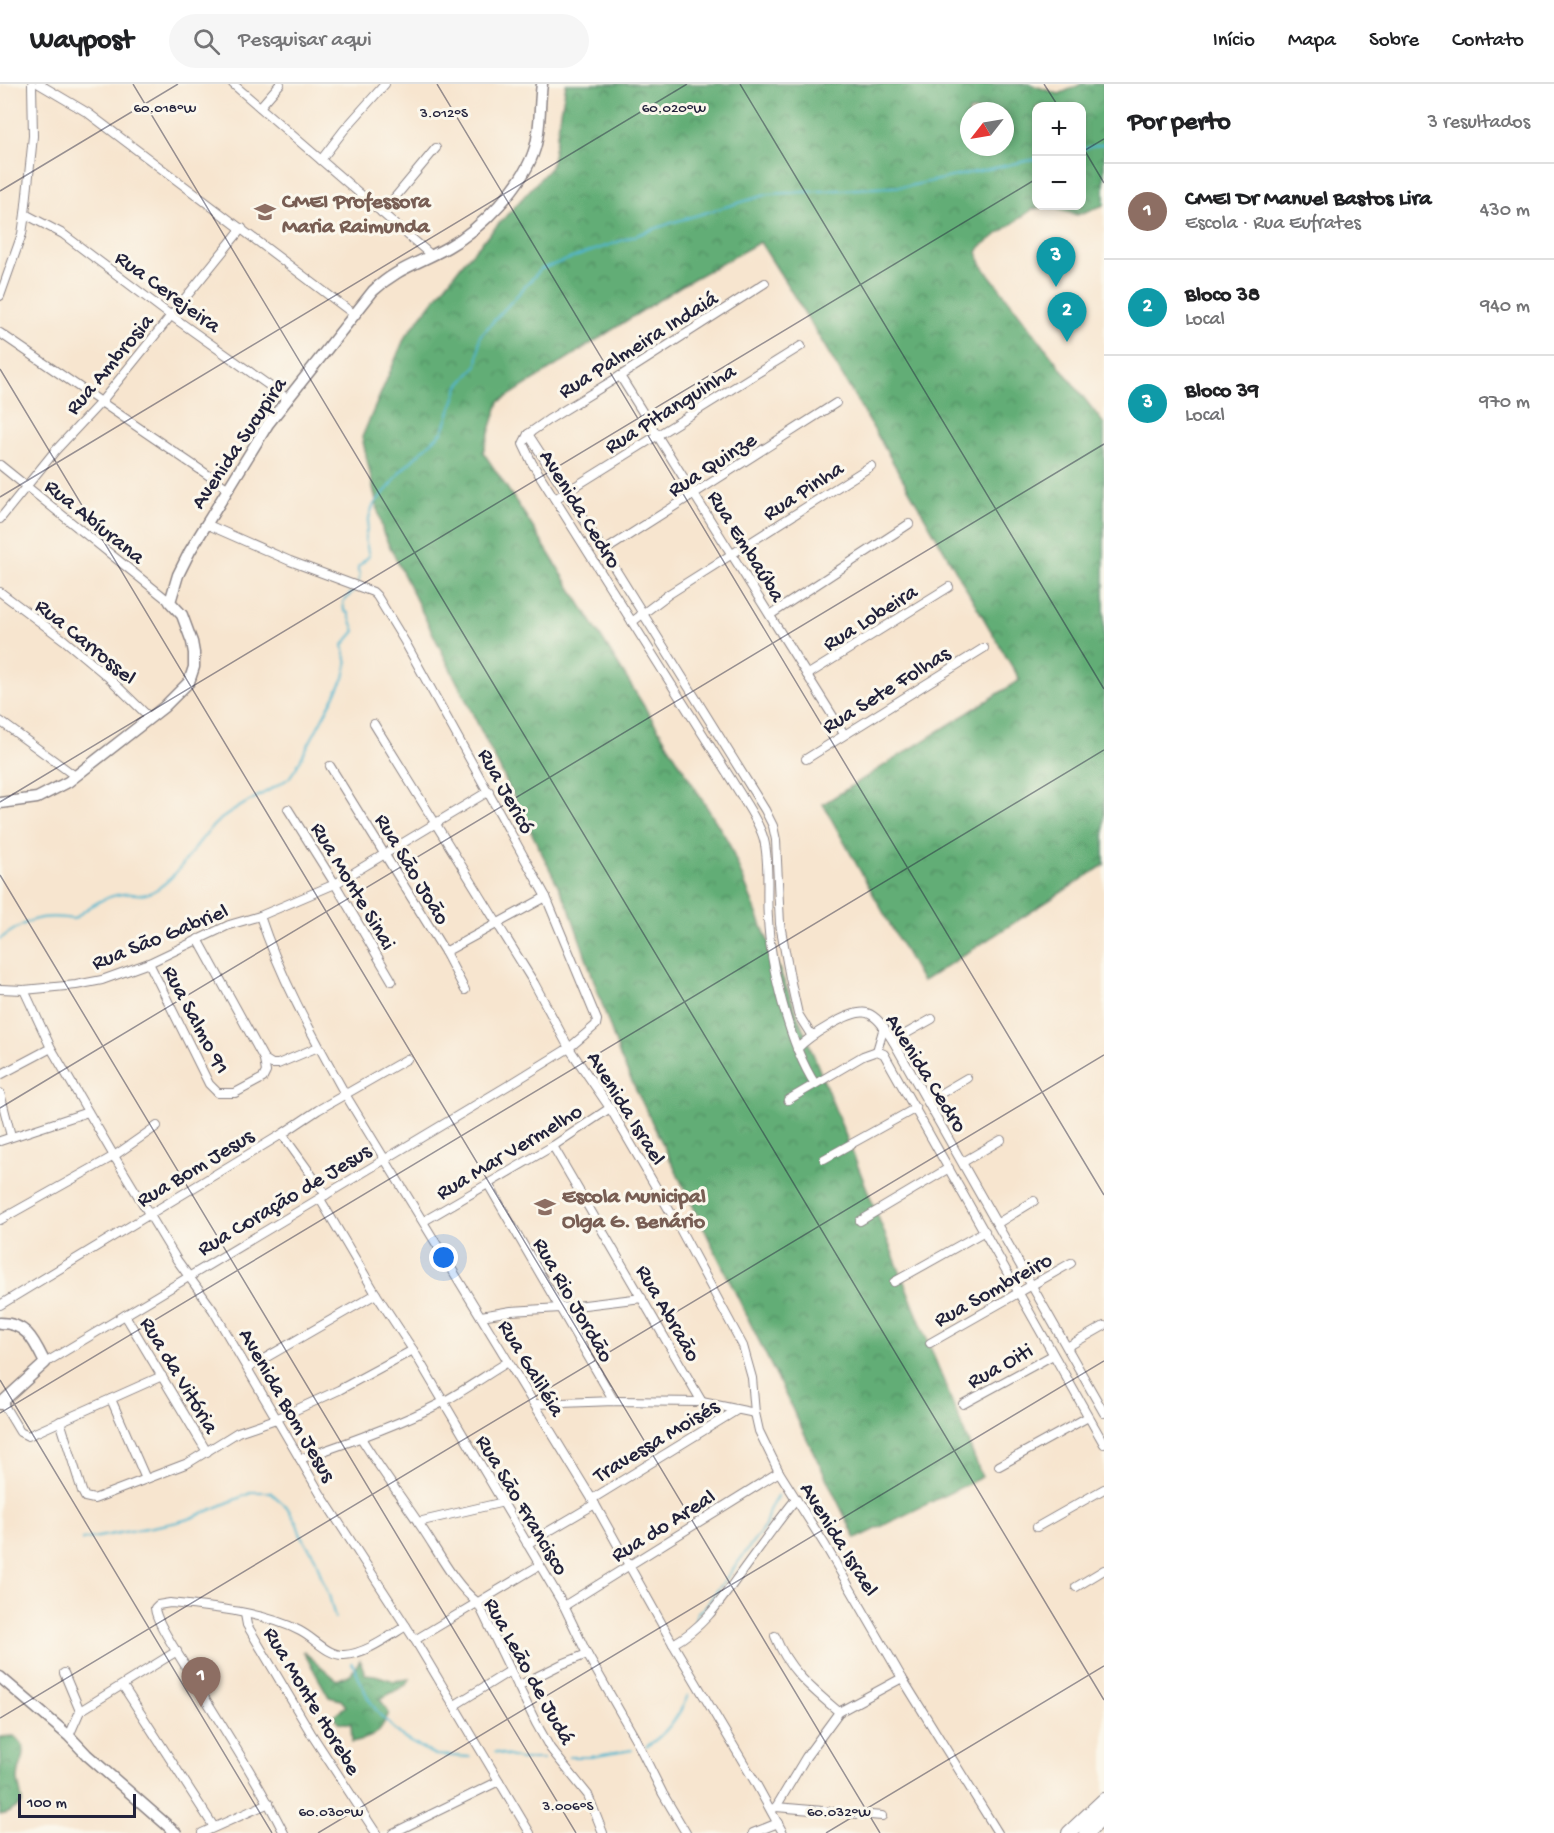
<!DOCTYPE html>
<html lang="pt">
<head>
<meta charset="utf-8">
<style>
	body { margin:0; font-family:"Gochi Hand",sans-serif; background:#f6f6f6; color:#202124 }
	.controls { position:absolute; right:18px; top:18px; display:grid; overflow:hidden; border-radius:12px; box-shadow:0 3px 9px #0003 }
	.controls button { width:54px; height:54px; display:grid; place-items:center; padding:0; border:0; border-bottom:2px solid #e0e0e0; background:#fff; color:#202124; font:30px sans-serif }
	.compass { position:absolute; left:960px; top:18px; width:54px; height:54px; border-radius:50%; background:#fff; box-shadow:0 3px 9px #0003; rotate:239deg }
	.scale { position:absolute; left:18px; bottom:15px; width:118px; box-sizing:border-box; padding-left:6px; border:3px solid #22223b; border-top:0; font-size:16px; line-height:21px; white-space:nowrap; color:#22223b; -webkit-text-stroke:4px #fbf7ec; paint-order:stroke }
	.you { position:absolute; left:444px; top:1174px; width:21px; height:21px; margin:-15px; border:4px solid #fff; border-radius:50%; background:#1a73e8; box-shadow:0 0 0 9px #1a73e833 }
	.badge { display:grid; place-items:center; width:39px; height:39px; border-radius:50%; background:#d1495b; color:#fff; font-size:20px; font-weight:700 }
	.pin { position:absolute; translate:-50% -50px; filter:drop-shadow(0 2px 3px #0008) }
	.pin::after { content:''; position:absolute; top:32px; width:21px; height:18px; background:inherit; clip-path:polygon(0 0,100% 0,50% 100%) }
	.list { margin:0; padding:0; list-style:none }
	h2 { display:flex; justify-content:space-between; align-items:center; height:78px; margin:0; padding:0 24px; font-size:26px }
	h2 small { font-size:20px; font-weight:400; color:#757577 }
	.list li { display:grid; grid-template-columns:39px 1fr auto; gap:18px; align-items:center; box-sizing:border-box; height:96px; padding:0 24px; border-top:2px solid #e0e0e0 }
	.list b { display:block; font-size:22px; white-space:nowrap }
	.list p { margin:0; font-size:20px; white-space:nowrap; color:#757577 }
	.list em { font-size:20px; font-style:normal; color:#757577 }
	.icon { flex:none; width:33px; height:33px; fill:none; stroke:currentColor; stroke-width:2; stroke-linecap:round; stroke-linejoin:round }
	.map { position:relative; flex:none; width:1104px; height:1749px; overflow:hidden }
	header { display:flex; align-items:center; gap:36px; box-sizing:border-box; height:84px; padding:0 30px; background:#fff; border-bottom:2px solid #e0e0e0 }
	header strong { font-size:28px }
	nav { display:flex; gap:33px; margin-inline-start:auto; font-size:21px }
	.search { width:420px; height:54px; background:#f6f6f6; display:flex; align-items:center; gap:15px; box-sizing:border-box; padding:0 21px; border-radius:33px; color:#757577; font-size:22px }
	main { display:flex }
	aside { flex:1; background:#fff }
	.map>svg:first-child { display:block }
	.forest { fill:url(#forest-crowns); stroke:#426858; stroke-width:1.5; fill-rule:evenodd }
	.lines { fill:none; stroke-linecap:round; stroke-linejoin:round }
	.stream { stroke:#51b6cf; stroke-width:2 }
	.minor-casing { stroke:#8c8485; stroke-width:10 }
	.tertiary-casing { stroke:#8c8485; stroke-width:13 }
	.trunk-casing { stroke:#8c8485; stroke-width:16 }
	.minor { stroke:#fff; stroke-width:8 }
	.tertiary { stroke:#fff; stroke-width:10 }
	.trunk { stroke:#fff; stroke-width:14 }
	.ticks { fill:none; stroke:#22223b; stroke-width:1.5; stroke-opacity:0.45 }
	.labels { text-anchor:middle; stroke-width:6; stroke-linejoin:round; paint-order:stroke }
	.education-label { font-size:22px; font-weight:bold; fill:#785e54; stroke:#fbf7ec; text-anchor:start }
	.street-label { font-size:22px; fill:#22223b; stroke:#fbf7ec }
	.ticks-label { font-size:15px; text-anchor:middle; fill:#22223b; stroke:#fbf7ec; stroke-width:6; stroke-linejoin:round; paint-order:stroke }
</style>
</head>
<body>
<header>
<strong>Waypost</strong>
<div class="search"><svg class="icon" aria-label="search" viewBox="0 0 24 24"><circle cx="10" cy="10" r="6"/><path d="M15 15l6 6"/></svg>Pesquisar aqui</div>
<nav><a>Início</a><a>Mapa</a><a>Sobre</a><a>Contato</a></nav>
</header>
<main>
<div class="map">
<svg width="1104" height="1749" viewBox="0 0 1104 1749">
	<defs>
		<pattern id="forest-crowns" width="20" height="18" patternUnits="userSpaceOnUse" patternTransform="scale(1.5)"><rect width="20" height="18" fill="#62ad76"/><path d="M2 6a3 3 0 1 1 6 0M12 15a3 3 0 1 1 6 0" fill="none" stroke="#508c62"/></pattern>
	</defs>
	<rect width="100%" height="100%" fill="#fbf7ec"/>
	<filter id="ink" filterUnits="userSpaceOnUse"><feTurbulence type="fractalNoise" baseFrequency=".0167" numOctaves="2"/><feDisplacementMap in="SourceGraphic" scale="12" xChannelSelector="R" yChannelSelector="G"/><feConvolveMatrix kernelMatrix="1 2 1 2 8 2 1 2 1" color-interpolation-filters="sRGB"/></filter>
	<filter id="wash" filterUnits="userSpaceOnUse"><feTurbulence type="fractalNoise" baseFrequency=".008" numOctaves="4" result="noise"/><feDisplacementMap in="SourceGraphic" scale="24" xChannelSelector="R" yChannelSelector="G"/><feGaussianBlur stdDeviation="1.35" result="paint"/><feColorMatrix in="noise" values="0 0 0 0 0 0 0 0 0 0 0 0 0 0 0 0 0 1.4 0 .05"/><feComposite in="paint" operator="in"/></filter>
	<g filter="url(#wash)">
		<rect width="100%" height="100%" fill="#f7e5cf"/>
		<g class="forest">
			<path d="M566 0H1029L1059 10 1082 0H1104V121L1077 131 1049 123 1033 125 980 163 977 168 981 180 1104 340V781L922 898 823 720 1020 596C933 451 852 301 760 158L684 200 499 318 483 368 525 431 728 757 982 1393 856 1455 621 975 569 824 383 449 362 353 405 253 463 179 551 83ZM1036 22H1082V122H1036ZM969 27H1005V63H969Z"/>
			<path d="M303 1567 337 1596 351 1590 360 1576 365 1590 375 1591 394 1597 410 1595 406 1601 380 1615 389 1629C379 1651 375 1653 352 1658L351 1640 338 1638 334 1631 346 1622 341 1616 329 1613Z"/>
			<path d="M14 1652C34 1669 18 1676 18 1696 19 1705 22 1711 22 1720L8 1729 0 1731V1653Z"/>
		</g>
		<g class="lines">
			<g class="stream">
				<polyline points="1082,65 1104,60"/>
				<polyline points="358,500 360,489 358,488 358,483 369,472 365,454 370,430 374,420 392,400 400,388 443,347 459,302 477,281 480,252 541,185 674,138 769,110 909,102 1036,75"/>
				<path d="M0 855C28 835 39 830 74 835 87 824 104 812 122 810 137 808 141 815 157 805 182 789 194 760 215 740 235 722 266 710 289 694L296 684 344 594 347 580 343 561 355 547 348 529 344 526 343 518 355 505"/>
				<polyline points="82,1456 173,1439 189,1435 253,1408 270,1408 287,1423 297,1440 301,1452 315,1473 322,1495 329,1511 335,1534"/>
				<polyline points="694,1540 697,1529 705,1523 765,1442 769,1426 778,1411"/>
				<polyline points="352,1579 368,1614 379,1630 405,1655 435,1671 470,1673"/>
				<path d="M646 1663C666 1650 679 1633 688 1611"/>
				<polyline points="495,1668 519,1675 543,1675"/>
				<polyline points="569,1673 591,1673 632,1666"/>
			</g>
		</g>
	</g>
	<g filter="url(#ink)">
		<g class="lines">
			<defs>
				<g id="minor">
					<polyline points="39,0 88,29 355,231"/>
					<polyline points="233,0 431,171"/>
					<polyline points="260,23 280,0"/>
					<polyline points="321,76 344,46 385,0"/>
					<polyline points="382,129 436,64"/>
					<polyline points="25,130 63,150 170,231 288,315"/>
					<path d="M765 199 620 292 548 336 528 350 523 360 532 379 741 711C749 725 760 740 764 756 770 779 766 810 768 834 770 881 789 960 815 1000"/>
					<polyline points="0,212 22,150 25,130 33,52 32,0"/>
					<polyline points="0,249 227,404"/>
					<polyline points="620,292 844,650"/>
					<polyline points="528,350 604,467 765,726 773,742 776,756 780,840 790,894 798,930 810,949 813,950"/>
					<polyline points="0,381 170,518"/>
					<polyline points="555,415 801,262"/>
					<polyline points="0,435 55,367 101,318 242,144"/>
					<polyline points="604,467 836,319"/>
					<polyline points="0,508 64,556 108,593 150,634"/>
					<polyline points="770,531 909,440"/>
					<polyline points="632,538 669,510 871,382"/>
					<polyline points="807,591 949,503"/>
					<polyline points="0,637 75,692"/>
					<polyline points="374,640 534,899 569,964 610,1024 679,1143 743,1262 752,1294 755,1329 759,1347 779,1388 825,1461 902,1594 998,1749"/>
					<polyline points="806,675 984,564"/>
					<polyline points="330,682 445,868 465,906"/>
					<polyline points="288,725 335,800 392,897"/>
					<path d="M260 832C281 895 313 952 345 1010L592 1415 673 1560 755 1698 783 1749"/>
					<polyline points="198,855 264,975 272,980 278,980 318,963"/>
					<polyline points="445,868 546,813"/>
					<polyline points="149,879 209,1000 218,1009 235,1009 263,994 266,988 264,975"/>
					<polyline points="0,905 24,906 76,901 102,896 149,879 229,841 260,832 335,800 489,707"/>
					<polyline points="24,906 51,964 114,1072 177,1176 213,1226 321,1411 415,1556 530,1749"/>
					<polyline points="893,957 932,935"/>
					<path d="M797 965C808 953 851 925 867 929 879 933 886 947 893 957L1104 1329"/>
					<polyline points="877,967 884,943"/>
					<polyline points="0,991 51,964"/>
					<polyline points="0,1009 11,1052"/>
					<polyline points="788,1016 863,972 877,967 884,970 1104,1360"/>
					<polyline points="928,1017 967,994"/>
					<polyline points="282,1050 326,1111"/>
					<polyline points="0,1057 88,1028"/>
					<polyline points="553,1062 702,1318"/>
					<polyline points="824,1075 916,1024"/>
					<polyline points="963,1078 1001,1056"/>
					<polyline points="488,1100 614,1317"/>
					<polyline points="320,1115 376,1210 413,1266 564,1522 587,1570 636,1656 663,1710 686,1749"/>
					<polyline points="0,1136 114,1072 157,1042"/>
					<polyline points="424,1137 553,1062 610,1024"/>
					<polyline points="860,1137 949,1084"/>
					<polyline points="998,1139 1034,1117"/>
					<polyline points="894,1198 985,1147"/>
					<polyline points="0,1221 282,1050 318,1026 407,975"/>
					<polyline points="125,1231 207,1368"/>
					<polyline points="481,1232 511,1227 560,1224 642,1214"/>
					<polyline points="930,1259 1071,1179"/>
					<polyline points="1067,1263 1104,1242"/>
					<polyline points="45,1279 514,998 569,964 596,941 597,936 546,813 405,558 377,512 373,508 290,477 206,440"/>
					<polyline points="248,1284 376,1210"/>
					<polyline points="111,1315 146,1395"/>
					<polyline points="2,1318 20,1348 28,1352 162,1292"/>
					<polyline points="535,1320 614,1317 702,1318 755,1329"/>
					<polyline points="963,1320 1053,1271"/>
					<polyline points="60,1337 82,1407 85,1413 94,1415 188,1379 238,1348 276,1335 339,1306 413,1266"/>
					<path d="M361 1354C380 1385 402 1414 422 1444 439 1469 454 1500 478 1519L536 1639 550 1664 588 1711 603 1749"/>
					<path d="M300 1375C348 1359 396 1342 441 1319 464 1307 486 1291 508 1278"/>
					<polyline points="999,1382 1088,1333"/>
					<polyline points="592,1415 737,1326"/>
					<polyline points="418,1438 504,1418"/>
					<polyline points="1037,1443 1104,1405"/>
					<polyline points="527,1460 595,1420"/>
					<polyline points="1076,1503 1104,1486"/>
					<polyline points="564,1522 779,1388"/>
					<polyline points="245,1530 247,1541 312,1651 376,1749"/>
					<path d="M775 1552C789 1587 811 1604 839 1628"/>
					<polyline points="415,1556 540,1481"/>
					<path d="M673 1560C707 1541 723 1513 745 1483 762 1460 778 1437 796 1415"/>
					<polyline points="64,1589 80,1627"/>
					<polyline points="123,1602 214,1743"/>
					<polyline points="518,1602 562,1580 587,1570"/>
					<polyline points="455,1621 510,1587"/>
					<polyline points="69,1652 80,1627 177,1567"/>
					<polyline points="776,1723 882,1732"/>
					<polyline points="771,1726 776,1723 806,1673 839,1628 902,1594"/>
					<polyline points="202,1749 269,1719"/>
					<path d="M284 1749C255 1692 220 1639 187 1585 179 1570 156 1539 155 1524L158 1521 170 1519C210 1523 265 1528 300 1547 314 1554 328 1572 344 1571 365 1570 388 1553 406 1542"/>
					<polyline points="393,1749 499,1697"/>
					<polyline points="753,1749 778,1739"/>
				</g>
				<g id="tertiary">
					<path d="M0 719 37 714 68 698 164 623 189 598 194 583V569L192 558 182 531 170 518 178 491 190 467 268 340 373 207C397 184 420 179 448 163 481 145 524 101 535 64 541 44 539 21 542 0"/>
					<path d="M0 1239C27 1239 34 1257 45 1279L0 1320"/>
					<polyline points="0,1593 69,1652 87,1671 176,1749"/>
				</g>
				<g id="trunk">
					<polyline points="1069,1749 1104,1716"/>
					<polyline points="1087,1749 1104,1732"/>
				</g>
			</defs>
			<use href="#minor" class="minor-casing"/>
			<use href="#tertiary" class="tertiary-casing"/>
			<use href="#trunk" class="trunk-casing"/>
			<use href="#minor" class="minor"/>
			<use href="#tertiary" class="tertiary"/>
			<use href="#trunk" class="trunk"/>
		</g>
	</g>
	<path class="ticks" d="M133 0 1104 1616M437 0 1104 1111M740 0 1104 605M1044 0 1058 22M1082 62 1104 99M1082 68 1104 55M0 107 178 0M0 285 880 1749M0 413 687 0M0 718 1036 95M0 791 576 1749M0 1024 1104 360M0 1296 272 1749M0 1329 1104 666M0 1634 1104 971M318 1749 1104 1277M826 1749 1104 1582"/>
	<defs>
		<symbol id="school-bare" viewBox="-9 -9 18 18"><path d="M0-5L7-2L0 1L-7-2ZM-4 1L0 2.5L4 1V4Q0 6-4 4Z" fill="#8d6e63" stroke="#fbf7ec" stroke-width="2.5" paint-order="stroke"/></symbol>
	</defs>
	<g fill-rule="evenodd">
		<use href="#school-bare" x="250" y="113" width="30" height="30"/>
		<use href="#school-bare" x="530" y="1108" width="30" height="30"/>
	</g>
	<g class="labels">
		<g class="education-label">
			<text x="282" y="123">CMEI Professora<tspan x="282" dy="25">Maria Raimunda</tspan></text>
			<text x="562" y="1118">Escola Municipal<tspan x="562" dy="25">Olga G. Benário</tspan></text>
		</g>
		<g class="street-label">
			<text transform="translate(169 206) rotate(36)" y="8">Rua Cerejeira</text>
			<text transform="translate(637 259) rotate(-32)" y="8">Rua Palmeira Indaiá</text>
			<text transform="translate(108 279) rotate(-50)" y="8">Rua Ambrosia</text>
			<text transform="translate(669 323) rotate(-32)" y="8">Rua Pitanguinha</text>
			<text transform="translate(237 358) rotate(-56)" y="8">Avenida Sucupira</text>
			<text transform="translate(711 379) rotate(-33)" y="8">Rua Quinze</text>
			<text transform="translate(802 405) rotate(-33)" y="8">Rua Pinha</text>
			<text transform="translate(582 424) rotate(58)" y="8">Avenida Cedro</text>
			<text transform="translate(96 436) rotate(39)" y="8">Rua Abíurana</text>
			<text transform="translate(748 461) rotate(58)" y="8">Rua Embaúba</text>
			<text transform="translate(869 532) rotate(-32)" y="8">Rua Lobeira</text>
			<text transform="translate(87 556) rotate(39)" y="8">Rua Carrossel</text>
			<text transform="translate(885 604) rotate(-32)" y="8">Rua Sete Folhas</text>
			<text transform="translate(508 706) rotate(61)" y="8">Rua Jericó</text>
			<text transform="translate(414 784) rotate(59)" y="8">Rua São João</text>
			<text transform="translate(355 801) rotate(59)" y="8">Rua Monte Sinai</text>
			<text transform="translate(159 851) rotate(-22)" y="8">Rua São Gabriel</text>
			<text transform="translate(198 935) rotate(62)" y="8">Rua Salmo 91</text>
			<text transform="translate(928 988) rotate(58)" y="8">Avenida Cedro</text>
			<text transform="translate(628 1023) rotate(58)" y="8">Avenida Israel</text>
			<text transform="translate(508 1066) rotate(-31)" y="8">Rua Mar Vermelho</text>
			<text transform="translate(194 1082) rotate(-31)" y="8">Rua Bom Jesus</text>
			<text transform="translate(283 1114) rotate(-31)" y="8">Rua Coração de Jesus</text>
			<text transform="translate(992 1204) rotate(-29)" y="8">Rua Sombreiro</text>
			<text transform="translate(575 1215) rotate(60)" y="8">Rua Rio Jordão</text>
			<text transform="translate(670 1228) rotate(60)" y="8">Rua Abraão</text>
			<text transform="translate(999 1280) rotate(-29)" y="8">Rua Oiti</text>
			<text transform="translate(533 1283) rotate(59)" y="8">Rua Galiléia</text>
			<text transform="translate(181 1290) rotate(59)" y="8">Rua da Vitória</text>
			<text transform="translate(289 1320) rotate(60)" y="8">Avenida Bom Jesus</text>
			<text transform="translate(655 1355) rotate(-31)" y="8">Travessa Moisés</text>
			<text transform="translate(524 1420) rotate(59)" y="8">Rua São Francisco</text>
			<text transform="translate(662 1440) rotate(-32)" y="8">Rua do Areal</text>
			<text transform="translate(841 1454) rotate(58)" y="8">Avenida Israel</text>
			<text transform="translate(531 1586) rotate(61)" y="8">Rua Leão de Judá</text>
			<text transform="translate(314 1616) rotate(59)" y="8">Rua Monte Horebe</text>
		</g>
	</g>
	<g class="ticks-label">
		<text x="165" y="28">60.018°W</text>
		<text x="674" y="28">60.020°W</text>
		<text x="444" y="33">3.012°S</text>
		<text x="568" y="1726">3.006°S</text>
		<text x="331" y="1732">60.030°W</text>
		<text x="839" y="1732">60.032°W</text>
	</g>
</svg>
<div class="controls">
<button>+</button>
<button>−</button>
</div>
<svg class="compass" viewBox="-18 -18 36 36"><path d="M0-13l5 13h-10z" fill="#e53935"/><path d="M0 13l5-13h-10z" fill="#757577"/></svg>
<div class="scale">100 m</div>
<div class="you"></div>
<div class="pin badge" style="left:201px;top:1623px;background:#8d6e63">1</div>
<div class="pin badge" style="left:1067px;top:258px;background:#0f9aa8">2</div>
<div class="pin badge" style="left:1056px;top:203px;background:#0f9aa8">3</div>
</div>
<aside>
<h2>Por perto<small>3 resultados</small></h2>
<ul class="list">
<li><span class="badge" style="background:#8d6e63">1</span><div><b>CMEI Dr Manuel Bastos Lira</b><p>Escola · Rua Eufrates</p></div><em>430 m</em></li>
<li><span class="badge" style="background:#0f9aa8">2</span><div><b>Bloco 38</b><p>Local</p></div><em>940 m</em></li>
<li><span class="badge" style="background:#0f9aa8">3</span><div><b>Bloco 39</b><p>Local</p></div><em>970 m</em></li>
</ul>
</aside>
</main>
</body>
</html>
